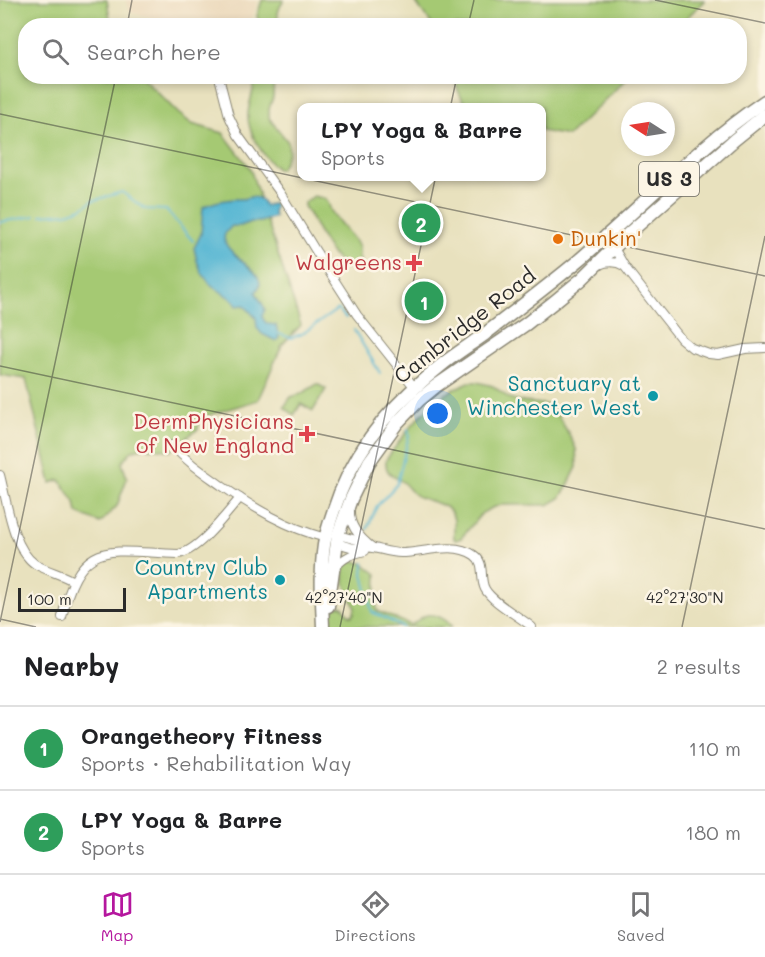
<!DOCTYPE html>
<html lang="en">
<head>
<meta charset="utf-8">
<style>
	body { margin:0; font-family:Mali,sans-serif; background:#f2f2f2; color:#202124 }
	.compass { position:absolute; left:621px; top:102px; width:54px; height:54px; border-radius:50%; background:#fff; box-shadow:0 3px 9px #0003; rotate:282deg }
	.scale { position:absolute; left:18px; bottom:15px; width:108px; box-sizing:border-box; padding-left:6px; border:3px solid #2b2b2b; border-top:0; font-size:16px; line-height:21px; white-space:nowrap; color:#2b2b2b; -webkit-text-stroke:4px #fcf5e5; paint-order:stroke }
	.you { position:absolute; left:438px; top:414px; width:21px; height:21px; margin:-15px; border:4px solid #fff; border-radius:50%; background:#1a73e8; box-shadow:0 0 0 9px #1a73e833 }
	.badge { display:grid; place-items:center; width:39px; height:39px; border-radius:50%; background:#b5179e; color:#fff; font-size:20px; font-weight:700 }
	.pin { position:absolute; translate:-50% -50%; border:3px solid #fff; box-shadow:0 2px 6px #0006 }
	.popup { position:absolute; left:297px; top:103px; width:249px; height:78px; box-sizing:border-box; display:grid; place-content:center; border-radius:12px; background:#fff; filter:drop-shadow(0 2px 4px #0005); font-size:20px; white-space:nowrap; color:#757577 }
	.popup b { font-size:22px; color:#202124 }
	.popup::after { content:''; position:absolute; left:50%; top:100%; margin-left:-12px; border:12px solid transparent; border-top-color:#fff }
	.list { margin:0; padding:0; list-style:none }
	h2 { display:flex; justify-content:space-between; align-items:center; height:78px; margin:0; padding:0 24px; font-size:26px }
	h2 small { font-size:20px; font-weight:400; color:#757577 }
	.list li { display:grid; grid-template-columns:39px 1fr auto; gap:18px; align-items:center; box-sizing:border-box; height:84px; padding:0 24px; border-top:2px solid #e0e0e0 }
	.list b { display:block; font-size:22px; white-space:nowrap }
	.list p { margin:0; font-size:20px; white-space:nowrap; color:#757577 }
	.list em { font-size:20px; font-style:normal; color:#757577 }
	.icon { flex:none; width:33px; height:33px; fill:none; stroke:currentColor; stroke-width:2; stroke-linecap:round; stroke-linejoin:round }
	.map { position:relative; flex:none; width:765px; height:627px; overflow:hidden }
	.search { position:absolute; background:#fff; box-shadow:0 3px 9px #0003; left:18px; right:18px; top:18px; height:66px; display:flex; align-items:center; gap:15px; box-sizing:border-box; padding:0 21px; border-radius:24px; color:#757577; font-size:22px }
	.sheet { height:246px; background:#fff }
	nav { display:flex; justify-content:space-around; align-items:center; box-sizing:border-box; height:84px; border-top:2px solid #e0e0e0; background:#fff; font-size:16px; color:#757577 }
	nav a { display:grid; justify-items:center; gap:3px }
	nav .on { color:#b5179e }
	.map>svg:first-child { display:block }
	.built { fill:#ebd8ba }
	.green { fill:#a5c973; stroke:#687a4f; stroke-width:1.5 }
	.water { fill:#55b6d3; stroke:#40707f; stroke-width:1.5 }
	.lines { fill:none; stroke-linecap:round; stroke-linejoin:round }
	.stream { stroke:#55b6d3; stroke-width:2 }
	.minor-casing { stroke:#8a8674; stroke-width:10 }
	.trunk-casing { stroke:#8a8674; stroke-width:15 }
	.minor { stroke:#fff; stroke-width:8 }
	.trunk { stroke:#fff; stroke-width:12 }
	.ticks { fill:none; stroke:#2b2b2b; stroke-width:1.5; stroke-opacity:0.45 }
	.food-dot { fill:#e8710a; stroke:#fcf5e5; stroke-width:2 }
	.health-dot { fill:#e0444e; stroke:#fcf5e5; stroke-width:2 }
	.culture-dot { fill:#0f9aa8; stroke:#fcf5e5; stroke-width:2 }
	.labels { text-anchor:middle; stroke-width:5; stroke-linejoin:round; paint-order:stroke }
	.shield { fill:#fcf5e5; stroke:#6a6863; stroke-width:1.5 }
	.shield-label { font-size:20px; font-weight:bold; fill:#2b2b2b }
	.food-label { font-size:21px; fill:#c56008; stroke:#fcf5e5; text-anchor:start }
	.health-label { font-size:21px; fill:#be3a42; stroke:#fcf5e5; text-anchor:end }
	.street-label { font-size:21px; fill:#2b2b2b; stroke:#fcf5e5 }
	.culture-label { font-size:21px; fill:#0d838f; stroke:#fcf5e5; text-anchor:end }
	.ticks-label { font-size:15px; text-anchor:middle; fill:#2b2b2b; stroke:#fcf5e5; stroke-width:5; stroke-linejoin:round; paint-order:stroke }
</style>
</head>
<body>
<div class="map">
<svg width="765" height="627" viewBox="0 0 765 627">
	<rect width="100%" height="100%" fill="#fcf5e5"/>
	<filter id="ink" filterUnits="userSpaceOnUse"><feTurbulence type="fractalNoise" baseFrequency=".0167" numOctaves="2"/><feDisplacementMap in="SourceGraphic" scale="12" xChannelSelector="R" yChannelSelector="G"/><feConvolveMatrix kernelMatrix="1 2 1 2 8 2 1 2 1" color-interpolation-filters="sRGB"/></filter>
	<filter id="wash" filterUnits="userSpaceOnUse"><feTurbulence type="fractalNoise" baseFrequency=".008" numOctaves="4" result="noise"/><feDisplacementMap in="SourceGraphic" scale="24" xChannelSelector="R" yChannelSelector="G"/><feGaussianBlur stdDeviation="1.35" result="paint"/><feColorMatrix in="noise" values="0 0 0 0 0 0 0 0 0 0 0 0 0 0 0 0 0 1.4 0 .05"/><feComposite in="paint" operator="in"/></filter>
	<g filter="url(#wash)">
		<rect width="100%" height="100%" fill="#e8e1be"/>
		<polygon class="built" points="126,0 258,0 250,25 168,26 165,22 130,12 127,5"/>
		<g class="green">
			<path d="M0 0H107L111 25 26 26V76L142 77 178 113 192 124 223 133 250 168 301 325 282 345 258 400 199 418 198 429 181 442 171 451C163 449 139 446 132 451 128 454 125 459 122 463L127 478 117 506 100 523 77 513 75 502 60 480 51 483 26 379 0 375Z"/>
			<path d="M262 0H284C278 8 276 16 279 25H260L257 16Z"/>
			<polygon points="414,0 705,0 679,25 433,26"/>
			<path d="M254 77H274L273 97 269 109V118L288 142 289 151 284 163 280 169H277C264 158 247 132 248 114 249 101 255 90 254 77Z"/>
			<polygon points="455,77 455,76 628,77 568,136 541,131 541,107 466,107 457,88"/>
			<path d="M314 196 326 199 329 204 330 209 335 217 357 243 359 248V258L364 269C331 273 319 228 304 206V203Z"/>
			<path d="M469 382H477L493 386 509 398 519 401 548 405 554 409 569 434 576 449 577 467 566 489 560 498 548 505H501L492 508 482 513 461 538 456 540 454 539C453 529 457 519 450 511 444 502 424 501 415 495 410 491 407 485 401 481 392 475 385 474 386 460 409 427 431 397 469 382Z"/>
			<polygon points="317,384 326,389 313,411 301,404 294,415 284,407 291,397 301,394"/>
			<path d="M352 560 364 564 377 574 376 602 377 611 411 625C415 623 420 618 424 616 434 612 446 619 452 627H330V616L335 607 341 606 345 609 348 614 352 616 354 613 355 607C348 590 341 585 345 565Z"/>
		</g>
		<path class="water" d="M250 197C258 197 262 198 265 206L274 203 275 207 273 212 275 217 260 222H250L241 226H232C230 228 226 232 225 234 218 251 260 267 260 284 260 286 257 291 256 292 258 299 264 304 265 310L262 316C265 325 269 324 276 325L279 338 276 341 262 334 257 328 256 318 244 305 237 306 234 301 210 284 202 273 197 261 194 248 201 234 203 207C212 202 224 200 234 199 241 199 244 200 250 197Z"/>
		<g class="lines">
			<g class="stream">
				<polyline points="41,215 67,213 82,208 92,201 122,192 145,209 166,210 193,241"/>
				<polyline points="0,222 35,216"/>
				<polyline points="354,330 380,373"/>
				<polyline points="277,333 291,338 302,334 338,309 346,318"/>
				<polyline points="367,529 377,506 397,484 409,435 408,429"/>
				<polyline points="364,563 363,574 372,612 403,627"/>
			</g>
		</g>
	</g>
	<g filter="url(#ink)">
		<g class="lines">
			<defs>
				<g id="minor">
					<polyline points="219,77 229,116 238,135 281,194 317,253 357,315 415,388"/>
					<polyline points="614,248 625,267 659,311 681,339 692,348 709,354 718,355 745,349 765,348"/>
					<path d="M599 265C608 261 616 261 624 266"/>
					<path d="M172 445C187 462 204 473 222 486 254 508 287 528 326 538"/>
					<path d="M0 475C7 501 12 548 35 564 47 571 61 574 73 581"/>
					<path d="M350 511C349 527 361 539 373 548"/>
					<polyline points="338,535 364,542"/>
					<path d="M337 543C343 545 349 547 355 548 361 548 368 547 374 548 383 550 391 553 401 553 424 553 453 541 474 555 486 563 479 578 485 589 493 603 519 616 532 627"/>
					<path d="M335 568C343 557 353 554 365 551"/>
					<path d="M62 617C81 536 110 552 178 554 198 552 227 513 240 498"/>
				</g>
				<g id="trunk">
					<polyline points="328,606 338,535 351,499 369,462 397,423 419,400 436,386 526,324 554,302 582,279 628,234 696,174 734,140 765,115"/>
					<path d="M323 627C322 600 320 572 324 545 327 527 334 510 340 493 362 438 398 399 444 363 457 353 471 344 485 334 516 310 548 286 578 261 640 208 697 147 765 101"/>
				</g>
			</defs>
			<use href="#minor" class="minor-casing"/>
			<use href="#trunk" class="trunk-casing"/>
			<use href="#minor" class="minor"/>
			<use href="#trunk" class="trunk"/>
		</g>
	</g>
	<path class="ticks" d="M655 0 765 23M127 26 132 0M468 26 474 0M0 114 765 276M0 366 765 529M0 619 36 627M0 622 116 76M340 627 457 76M682 627 765 236"/>
	<circle class="food-dot" cx="558" cy="239" r="6"/>
	<g class="health-dot">
		<path d="M411 254h6v6h6v6h-6v6h-6v-6h-6v-6h6z"/>
		<path d="M304 425h6v6h6v6h-6v6h-6v-6h-6v-6h6z"/>
	</g>
	<g class="culture-dot">
		<circle cx="653" cy="396" r="6"/>
		<circle cx="280" cy="580" r="6"/>
	</g>
	<g class="labels">
		<rect class="shield" x="639" y="162" width="60" height="34" rx="4.5"/>
		<g class="shield-label">
			<text x="669" y="186">US 3</text>
		</g>
		<g class="food-label">
			<text x="570" y="246">Dunkin'</text>
		</g>
		<g class="health-label">
			<text x="402" y="270">Walgreens</text>
			<text x="294" y="429">DermPhysicians<tspan x="294" dy="24">of New England</tspan></text>
		</g>
		<g class="street-label">
			<text transform="translate(465 326) rotate(-38)" y="7">Cambridge Road</text>
		</g>
		<g class="culture-label">
			<text x="641" y="391">Sanctuary at<tspan x="641" dy="24">Winchester West</tspan></text>
			<text x="268" y="575">Country Club<tspan x="268" dy="24">Apartments</tspan></text>
		</g>
	</g>
	<g class="ticks-label">
		<text x="344" y="603">42°27'40"N</text>
		<text x="685" y="603">42°27'30"N</text>
	</g>
</svg>
<svg class="compass" viewBox="-18 -18 36 36"><path d="M0-13l5 13h-10z" fill="#e53935"/><path d="M0 13l5-13h-10z" fill="#757577"/></svg>
<div class="scale">100 m</div>
<div class="you"></div>
<div class="pin badge" style="left:424px;top:301px;background:#2e9e5b">1</div>
<div class="pin badge" style="left:421px;top:223px;background:#2e9e5b">2</div>
<div class="popup"><b>LPY Yoga &amp; Barre</b>Sports</div>
<div class="search"><svg class="icon" aria-label="search" viewBox="0 0 24 24"><circle cx="10" cy="10" r="6"/><path d="M15 15l6 6"/></svg>Search here</div>
</div>
<section class="sheet">
<h2>Nearby<small>2 results</small></h2>
<ul class="list">
<li><span class="badge" style="background:#2e9e5b">1</span><div><b>Orangetheory Fitness</b><p>Sports · Rehabilitation Way</p></div><em>110 m</em></li>
<li><span class="badge" style="background:#2e9e5b">2</span><div><b>LPY Yoga &amp; Barre</b><p>Sports</p></div><em>180 m</em></li>
</ul>
</section>
<nav>
<a class="on"><svg class="icon" aria-label="map" viewBox="0 0 24 24"><path d="M3 6l6-2 6 2 6-2v14l-6 2-6-2-6 2zM9 4v14M15 6v14"/></svg>Map</a>
<a><svg class="icon" aria-label="directions" viewBox="0 0 24 24"><path d="M12 3l9 9-9 9-9-9zM9 14v-3h6M13 9l2 2-2 2"/></svg>Directions</a>
<a><svg class="icon" aria-label="saved" viewBox="0 0 24 24"><path d="M7 4h10v16l-5-4-5 4z"/></svg>Saved</a>
</nav>
</body>
</html>
